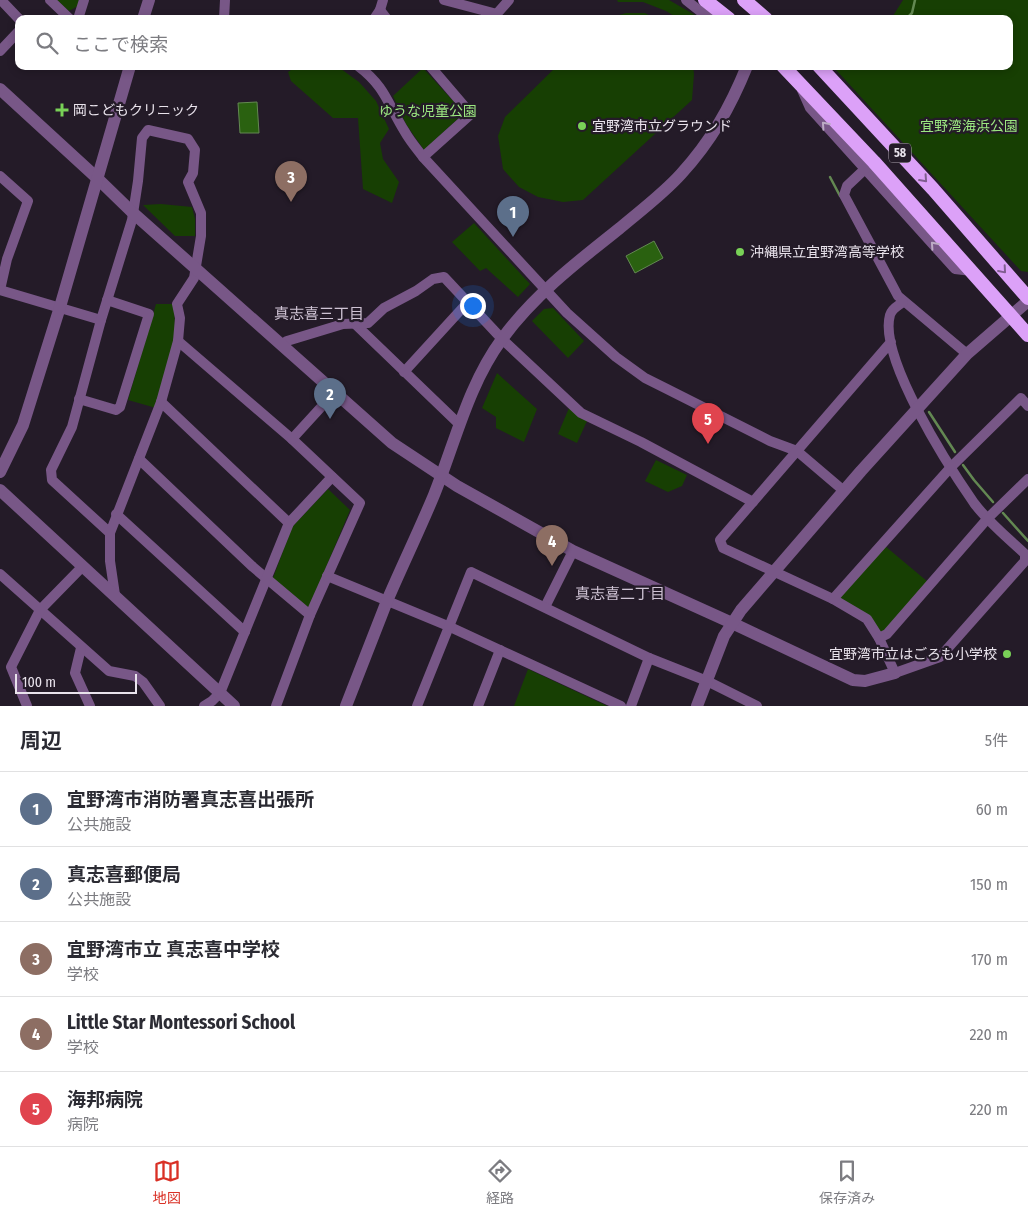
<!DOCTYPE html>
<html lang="ja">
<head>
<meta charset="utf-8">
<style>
	body { margin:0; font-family:"Fira Sans Condensed","Noto Sans JP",sans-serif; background:#f2f2f3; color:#2b2b33 }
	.scale { position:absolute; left:15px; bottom:12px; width:122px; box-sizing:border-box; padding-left:5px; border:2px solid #e9e3ec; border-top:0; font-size:14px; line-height:18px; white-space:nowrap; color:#e9e3ec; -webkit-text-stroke:4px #241b28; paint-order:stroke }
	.you { position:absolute; left:472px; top:305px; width:18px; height:18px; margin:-12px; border:4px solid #fff; border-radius:50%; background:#1a73e8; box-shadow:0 0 0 8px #1a73e833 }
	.badge { display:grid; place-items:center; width:32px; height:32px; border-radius:50%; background:#d93025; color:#fff; font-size:16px; font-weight:700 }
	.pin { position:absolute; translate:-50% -41px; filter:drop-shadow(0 1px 2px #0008) }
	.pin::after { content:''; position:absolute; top:26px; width:18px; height:15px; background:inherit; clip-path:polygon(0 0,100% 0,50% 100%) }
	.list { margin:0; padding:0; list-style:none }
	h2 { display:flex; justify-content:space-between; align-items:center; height:65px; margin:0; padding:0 20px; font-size:21px }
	h2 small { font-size:16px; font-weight:400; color:#7c7c81 }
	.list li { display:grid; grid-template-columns:32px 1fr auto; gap:15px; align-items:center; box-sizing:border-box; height:75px; padding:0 20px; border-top:1px solid #e1e1e2 }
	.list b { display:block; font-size:19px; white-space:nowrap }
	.list p { margin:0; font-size:16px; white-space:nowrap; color:#7c7c81 }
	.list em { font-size:16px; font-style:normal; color:#7c7c81 }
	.icon { flex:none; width:28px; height:28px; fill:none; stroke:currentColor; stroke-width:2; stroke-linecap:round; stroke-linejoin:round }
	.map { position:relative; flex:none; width:1028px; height:706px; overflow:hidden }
	.search { position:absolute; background:#fff; box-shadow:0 2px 8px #0003; left:15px; right:15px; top:15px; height:55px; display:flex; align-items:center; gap:12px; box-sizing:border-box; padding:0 18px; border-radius:10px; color:#7c7c81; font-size:19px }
	.sheet { height:440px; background:#fff }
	nav { display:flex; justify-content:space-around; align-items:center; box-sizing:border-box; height:70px; border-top:1px solid #e1e1e2; background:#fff; font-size:14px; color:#7c7c81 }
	nav a { display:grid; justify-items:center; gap:2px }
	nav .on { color:#d93025 }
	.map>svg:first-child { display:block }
	.green { fill:#173f03 }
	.water { fill:#2a6110; stroke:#638852 }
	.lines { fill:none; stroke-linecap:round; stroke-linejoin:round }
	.stream { stroke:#638852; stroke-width:2.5 }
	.minor { stroke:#785787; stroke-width:10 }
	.tertiary { stroke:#785787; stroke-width:12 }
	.trunk { stroke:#dca1f8; stroke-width:14 }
	.oneway { stroke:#bcabc4 }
	.oneway2 { stroke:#805e90 }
	.poi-dot { fill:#79d157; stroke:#241b28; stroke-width:2 }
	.labels { text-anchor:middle; stroke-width:4.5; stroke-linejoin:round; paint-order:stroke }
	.shield { fill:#241b28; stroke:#aea7b1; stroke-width:1 }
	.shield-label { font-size:12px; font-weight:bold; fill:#e9e3ec }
	.poi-label { font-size:14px; fill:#e9e3ec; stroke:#241b28; text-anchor:start }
	.park-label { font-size:14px; fill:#9ce781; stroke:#241b28 }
	.neighbourhood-label { font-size:15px; fill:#cfc3d4; stroke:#241b28 }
</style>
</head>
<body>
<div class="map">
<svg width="1028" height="706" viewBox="0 0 1028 706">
	<rect width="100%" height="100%" fill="#241b28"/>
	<g class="green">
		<polygon points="57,0 79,0 78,6 69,11"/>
		<polygon points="617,0 669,0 695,15 694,19 679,19 666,11 643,2 618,2"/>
		<polygon points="903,0 1028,0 1028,272 1021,271 836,70 840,66 1009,66 1009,19 891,19"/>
		<polygon points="626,13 645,13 656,19 606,19"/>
		<polygon points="297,66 337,66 359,82 376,101 389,129 380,143 383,159 399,182 392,203 363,189 358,118 333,118 291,81 288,72"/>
		<polygon points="557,66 693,66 694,74 692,100 583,200 563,202 538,197 519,187 503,169 498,136 505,117"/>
		<polygon points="423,68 464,113 424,150 406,124 393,96"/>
		<polygon points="161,204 192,207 195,219 195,236 175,236 143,205"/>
		<polygon points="474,223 530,284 518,297 486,268 480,271 452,242"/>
		<polygon points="156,304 174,304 175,329 173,343 156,408 128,400"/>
		<polygon points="553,308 584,341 568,358 532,321 544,309"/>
		<polygon points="497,373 537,409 524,442 496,428 496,417 482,408"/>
		<polygon points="569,408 580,418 587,421 577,443 558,434"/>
		<polygon points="656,460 687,475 682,486 668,492 645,481"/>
		<polygon points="328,489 350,510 309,608 273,578 292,527"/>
		<polygon points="885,546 928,582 883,633 876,632 841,603 840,597"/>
		<polygon points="528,669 607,706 514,706"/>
	</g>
	<g class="water">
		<polygon points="257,102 259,133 240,133 238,103"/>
		<polygon points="654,241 663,258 635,273 626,256"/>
	</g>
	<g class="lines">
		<g class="stream">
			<polyline points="906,19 912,13 915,0"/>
			<polyline points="830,177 840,196"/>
			<polyline points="929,412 955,452"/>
			<polyline points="963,465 974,480 993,502"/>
			<polyline points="1003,513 1028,541"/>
		</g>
		<g class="minor">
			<polyline points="1,0 19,19"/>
			<polyline points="50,0 70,19"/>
			<polyline points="444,0 497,14"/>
			<polyline points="686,0 710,19"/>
			<polyline points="380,10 387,19"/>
			<polyline points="493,18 509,0"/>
			<polyline points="78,19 84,0"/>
			<polyline points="224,19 225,0"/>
			<polyline points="374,19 380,10 383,0"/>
			<polyline points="0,51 19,31"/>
			<path d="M358 66C386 87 388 105 405 132 410 141 417 149 423 157L567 313 616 357 645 378 667 389 770 441 797 451 844 491"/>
			<polyline points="802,90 810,108 955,269 972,271"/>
			<polyline points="423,157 471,114 430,66"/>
			<polyline points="865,169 847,186 844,195 898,296 967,354"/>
			<polyline points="0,176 28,201 7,259 0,290"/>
			<polyline points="0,290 101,320"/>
			<polyline points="354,323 460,425"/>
			<polyline points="178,341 292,439 360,503 310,615 276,706"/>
			<path d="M891 342 720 540 723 548 833 599 867 619 879 638 895 673 940 657 1025 561V554C1008 538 988 522 974 503 949 467 878 357 890 315 892 308 898 306 903 302"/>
			<polyline points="281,345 287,341 343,324 368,323 384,308 416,291 433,279 444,277 502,339 581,413 641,442 753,502"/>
			<polyline points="404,372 468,302"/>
			<polyline points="79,399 116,410 120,407 149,314 107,300"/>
			<polyline points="161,402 289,523"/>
			<polyline points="292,439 334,393"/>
			<polyline points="139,459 253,567 310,615"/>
			<polyline points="116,514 245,632"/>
			<polyline points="110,533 52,480 51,470 72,427 101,320 132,220 138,181 142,138 148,130 188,139 195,150 193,173 188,182 201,213 201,236 194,278 177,304 180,318 178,341 161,402 110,533 110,561 115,595"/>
			<polyline points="0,574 109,671 135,676 143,682 160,706"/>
			<polyline points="327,576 448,626 621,706"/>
			<polyline points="833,599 951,467 1021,398 1028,406"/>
			<polyline points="545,607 573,551"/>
			<polyline points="879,638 887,634 988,518 1028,479"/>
			<polyline points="81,648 75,673 90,706"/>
			<polyline points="27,706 11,667 40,610 83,566"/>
			<polyline points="204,706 212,701 220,693 289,523 332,477"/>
			<polyline points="417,706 471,572 649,658 707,681 757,706"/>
			<polyline points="478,706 500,650"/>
			<polyline points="631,706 649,658"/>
		</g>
		<g class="tertiary">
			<polyline points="143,19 149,0"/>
			<polyline points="0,89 97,178 132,212 392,443 457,486 573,551 732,623 853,680 865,681 895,673"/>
			<polyline points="0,472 23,425 60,307 130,66"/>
			<polyline points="0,490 234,706"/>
			<path d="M346 706C360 671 373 636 387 601 402 566 419 531 434 495 455 443 468 385 502 339 534 295 577 262 620 228 640 211 663 194 681 174 711 141 730 108 747 66"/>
			<polyline points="697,706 724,636 741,610 861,471 967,354 1028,301"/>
		</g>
		<g class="trunk">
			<polyline points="705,0 729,19"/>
			<polyline points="744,0 766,19"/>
			<polyline points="783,66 874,162 1028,335"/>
			<polyline points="819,66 933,189 1028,298"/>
		</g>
	</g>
	<defs><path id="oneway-chevron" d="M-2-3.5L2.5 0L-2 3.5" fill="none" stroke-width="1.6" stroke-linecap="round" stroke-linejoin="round" transform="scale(1.25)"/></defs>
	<g class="oneway">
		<use href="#oneway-chevron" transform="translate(825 125) rotate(-132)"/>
		<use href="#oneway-chevron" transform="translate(934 245) rotate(-132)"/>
	</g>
	<g class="oneway2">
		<use href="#oneway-chevron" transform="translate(924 179) rotate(48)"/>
		<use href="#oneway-chevron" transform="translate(1003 270) rotate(49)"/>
	</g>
	<g class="poi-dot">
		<path d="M59.5 102.5h5v5h5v5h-5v5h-5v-5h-5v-5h5z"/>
		<circle cx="582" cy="126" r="5"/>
		<circle cx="740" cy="252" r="5"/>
		<circle cx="1007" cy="654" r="5"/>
	</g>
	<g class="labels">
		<rect class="shield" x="889" y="143.5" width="22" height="19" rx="4"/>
		<g class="shield-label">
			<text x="900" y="157">58</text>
		</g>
		<g class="poi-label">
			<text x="73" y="115">岡こどもクリニック</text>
			<text x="592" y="131">宜野湾市立グラウンド</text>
			<text x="750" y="257">沖縄県立宜野湾高等学校</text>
			<text x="997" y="659" text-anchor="end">宜野湾市立はごろも小学校</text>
		</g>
		<g class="park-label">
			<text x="428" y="116">ゆうな児童公園</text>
			<text x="969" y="131">宜野湾海浜公園</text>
		</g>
		<g class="neighbourhood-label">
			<text x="319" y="319">真志喜三丁目</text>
			<text x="620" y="599">真志喜二丁目</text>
		</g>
	</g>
</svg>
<div class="scale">100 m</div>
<div class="you"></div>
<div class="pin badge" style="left:513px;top:237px;background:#5c6f8a">1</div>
<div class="pin badge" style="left:330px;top:419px;background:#5c6f8a">2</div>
<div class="pin badge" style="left:291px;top:202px;background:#8d6e63">3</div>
<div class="pin badge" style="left:552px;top:566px;background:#8d6e63">4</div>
<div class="pin badge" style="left:708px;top:444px;background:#e0444e">5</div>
<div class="search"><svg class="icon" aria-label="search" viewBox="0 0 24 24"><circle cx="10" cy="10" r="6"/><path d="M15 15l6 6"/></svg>ここで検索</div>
</div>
<section class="sheet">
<h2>周辺<small>5件</small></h2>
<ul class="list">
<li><span class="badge" style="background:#5c6f8a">1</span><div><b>宜野湾市消防署真志喜出張所</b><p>公共施設</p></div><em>60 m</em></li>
<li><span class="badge" style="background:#5c6f8a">2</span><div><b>真志喜郵便局</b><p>公共施設</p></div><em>150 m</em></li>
<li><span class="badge" style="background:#8d6e63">3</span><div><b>宜野湾市立 真志喜中学校</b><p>学校</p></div><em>170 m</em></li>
<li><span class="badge" style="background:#8d6e63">4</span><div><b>Little Star Montessori School</b><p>学校</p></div><em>220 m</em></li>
<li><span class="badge" style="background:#e0444e">5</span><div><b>海邦病院</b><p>病院</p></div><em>220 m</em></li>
</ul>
</section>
<nav>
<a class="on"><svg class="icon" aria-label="map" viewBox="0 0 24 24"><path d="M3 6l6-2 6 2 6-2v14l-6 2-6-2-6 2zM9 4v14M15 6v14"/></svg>地図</a>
<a><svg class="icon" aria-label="directions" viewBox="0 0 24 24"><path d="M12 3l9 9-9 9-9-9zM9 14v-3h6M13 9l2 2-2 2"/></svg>経路</a>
<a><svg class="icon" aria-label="saved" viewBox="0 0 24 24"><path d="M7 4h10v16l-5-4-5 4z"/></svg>保存済み</a>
</nav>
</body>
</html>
